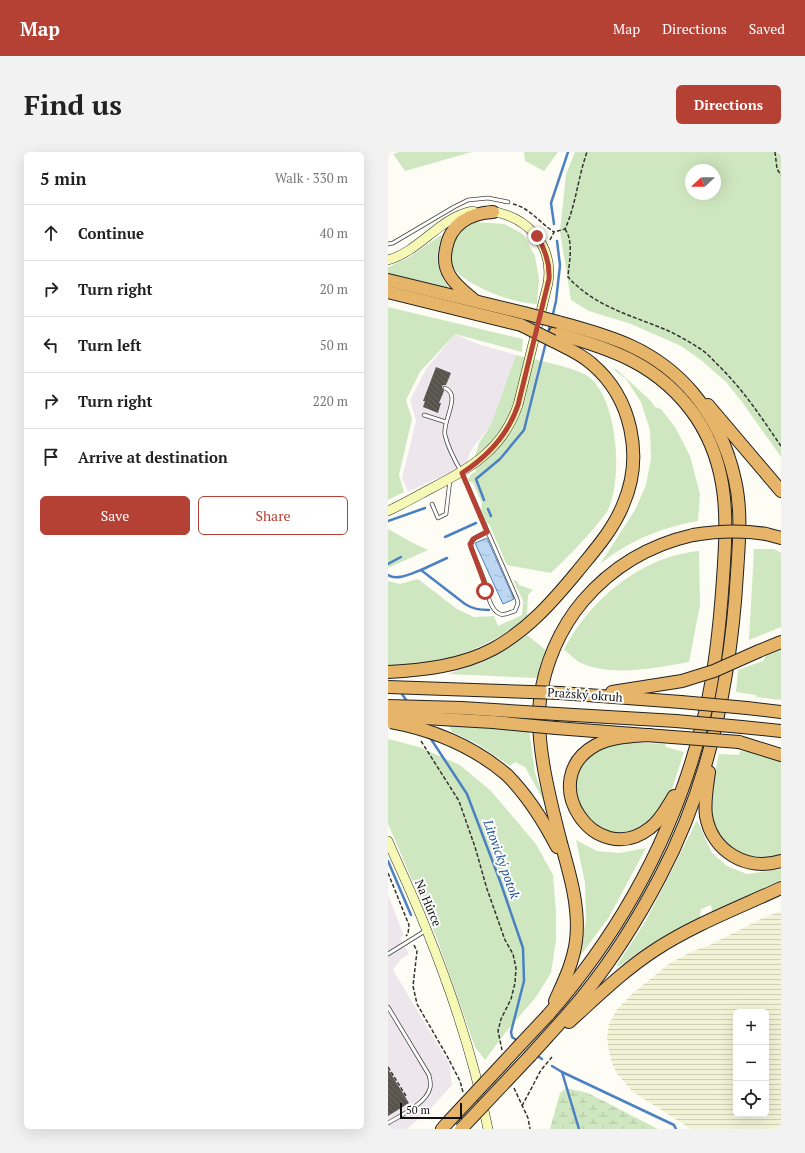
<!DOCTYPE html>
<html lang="en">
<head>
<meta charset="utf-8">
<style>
	body { margin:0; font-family:"PT Serif",serif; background:#f2f2f2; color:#222 }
	.controls { position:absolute; right:12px; bottom:12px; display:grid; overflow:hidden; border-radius:6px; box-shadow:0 4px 16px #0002 }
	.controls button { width:36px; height:36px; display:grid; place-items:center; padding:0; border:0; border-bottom:1px solid #e0e0e0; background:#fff; color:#222; font:20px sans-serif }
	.compass { position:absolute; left:297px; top:12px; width:36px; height:36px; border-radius:50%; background:#fff; box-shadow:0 4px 16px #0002; rotate:248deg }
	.scale { position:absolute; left:12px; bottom:10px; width:62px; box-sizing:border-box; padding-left:4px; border:2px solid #101010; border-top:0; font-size:11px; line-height:14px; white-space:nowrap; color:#101010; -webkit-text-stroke:3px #fff; paint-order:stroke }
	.stop { position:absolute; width:12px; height:12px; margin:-9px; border:3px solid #b54034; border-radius:50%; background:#fff }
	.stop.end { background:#b54034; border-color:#fff; box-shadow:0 1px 4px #0008 }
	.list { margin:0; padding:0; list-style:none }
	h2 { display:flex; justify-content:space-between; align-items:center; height:52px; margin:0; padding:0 16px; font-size:17px }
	h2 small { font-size:13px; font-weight:400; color:#767676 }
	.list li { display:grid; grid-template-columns:26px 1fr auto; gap:12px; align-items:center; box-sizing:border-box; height:56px; padding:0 16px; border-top:1px solid #e0e0e0 }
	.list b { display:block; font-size:15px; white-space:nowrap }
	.list em { font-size:13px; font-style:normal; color:#767676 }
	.actions { display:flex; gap:8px; padding:12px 16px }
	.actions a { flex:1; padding:9px 0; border:1px solid #b54034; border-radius:6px; text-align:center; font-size:14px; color:#b54034 }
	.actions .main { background:#b54034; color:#fff }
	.icon { flex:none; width:22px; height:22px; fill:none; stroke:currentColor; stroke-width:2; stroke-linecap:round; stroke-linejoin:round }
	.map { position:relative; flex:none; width:393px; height:977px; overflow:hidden; border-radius:6px }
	header { display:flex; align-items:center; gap:24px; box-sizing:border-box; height:56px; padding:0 20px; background:#b54034; color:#fff }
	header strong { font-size:19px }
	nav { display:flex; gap:22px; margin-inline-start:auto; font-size:14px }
	.intro { display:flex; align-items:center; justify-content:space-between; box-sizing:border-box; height:96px; padding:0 24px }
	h1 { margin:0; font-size:28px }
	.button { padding:10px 18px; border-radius:6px; background:#b54034; color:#fff; font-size:14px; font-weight:700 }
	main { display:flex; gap:24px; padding:0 24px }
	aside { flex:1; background:#fff; border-radius:6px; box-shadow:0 4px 16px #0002 }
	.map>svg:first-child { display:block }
	.industrial { fill:#eee6ed }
	.farmland { fill:url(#farmland-rules); fill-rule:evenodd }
	.grass { fill:#cfe7c0; fill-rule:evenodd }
	.wetland { fill:url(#wetland-marsh) }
	.water { fill:url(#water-ripples); stroke:#4b81c2 }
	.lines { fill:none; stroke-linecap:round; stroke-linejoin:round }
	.stream { stroke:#4b81c2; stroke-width:2.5 }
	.building { fill:url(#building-back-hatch) }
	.lane-casing { stroke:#434343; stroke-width:4.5 }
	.secondary-casing { stroke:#323232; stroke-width:10 }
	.highway-casing { stroke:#212121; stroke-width:14 }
	.path { stroke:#323232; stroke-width:1.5; stroke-dasharray:4 2; stroke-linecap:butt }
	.lane { stroke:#fff; stroke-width:3 }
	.secondary { stroke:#f6f8b6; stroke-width:9 }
	.highway { stroke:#e7b569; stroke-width:12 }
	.highway-bridge-casing { stroke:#212121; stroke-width:14; stroke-linecap:butt }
	.highway-bridge { stroke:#e7b569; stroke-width:12 }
	.route { stroke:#b54034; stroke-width:5 }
	.labels { text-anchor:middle; stroke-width:4; stroke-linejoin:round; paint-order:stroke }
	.street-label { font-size:12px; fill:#101010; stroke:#fff }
	.water-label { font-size:13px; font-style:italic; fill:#235598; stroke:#fff }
</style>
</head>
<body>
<header>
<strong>Map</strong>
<nav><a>Map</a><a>Directions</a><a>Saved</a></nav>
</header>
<div class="intro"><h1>Find us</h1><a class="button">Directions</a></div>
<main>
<aside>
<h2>5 min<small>Walk · 330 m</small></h2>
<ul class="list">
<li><svg class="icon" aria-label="ahead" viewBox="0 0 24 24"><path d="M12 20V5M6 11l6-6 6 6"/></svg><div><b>Continue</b></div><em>40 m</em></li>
<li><svg class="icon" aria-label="right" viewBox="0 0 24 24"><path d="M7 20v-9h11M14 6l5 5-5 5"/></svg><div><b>Turn right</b></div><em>20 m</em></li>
<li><svg class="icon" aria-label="left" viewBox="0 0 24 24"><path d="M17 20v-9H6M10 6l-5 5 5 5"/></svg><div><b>Turn left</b></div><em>50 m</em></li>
<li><svg class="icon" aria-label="right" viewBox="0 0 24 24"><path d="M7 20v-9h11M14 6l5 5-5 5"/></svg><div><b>Turn right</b></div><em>220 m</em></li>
<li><svg class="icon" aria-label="arrive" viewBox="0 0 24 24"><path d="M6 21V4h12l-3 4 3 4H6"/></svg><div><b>Arrive at destination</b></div></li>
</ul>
<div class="actions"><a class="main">Save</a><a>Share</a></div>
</aside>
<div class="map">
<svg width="393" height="977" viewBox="0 0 393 977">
	<defs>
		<pattern id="farmland-rules" width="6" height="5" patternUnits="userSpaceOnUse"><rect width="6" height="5" fill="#f1f3d6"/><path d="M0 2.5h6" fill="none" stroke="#cecfb7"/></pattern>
		<pattern id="wetland-marsh" width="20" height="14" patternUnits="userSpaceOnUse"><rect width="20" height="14" fill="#cfe7c0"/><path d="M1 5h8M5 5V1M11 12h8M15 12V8" fill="none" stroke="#b1c5a4"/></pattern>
		<pattern id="water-ripples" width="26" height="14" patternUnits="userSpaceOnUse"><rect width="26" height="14" fill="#bdd6f1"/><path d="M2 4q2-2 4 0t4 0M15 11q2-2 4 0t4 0" fill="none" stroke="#a1b7ce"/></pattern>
		<pattern id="building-back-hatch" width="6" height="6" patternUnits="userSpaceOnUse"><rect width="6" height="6" fill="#58534d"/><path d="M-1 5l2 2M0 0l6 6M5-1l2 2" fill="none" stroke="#6b6762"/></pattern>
	</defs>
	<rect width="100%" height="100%" fill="#fefdf5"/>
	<g class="industrial">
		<polygon points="67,182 90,192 128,203 103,272 82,300 78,314 59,324 47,327 20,340 14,326 28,269 22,248 38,217"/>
		<polygon points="0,743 16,783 12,786 21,802 13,807 5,818 62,913 64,933 43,956 19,977 0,977"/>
	</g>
	<path class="farmland" d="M393 759V977H303L245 940 229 922 224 911 221 899 219 886 221 872 228 859 244 842 282 811 303 800 322 793 375 766ZM348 860H378V962H348Z"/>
	<g class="grass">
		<polygon points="11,0 84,0 17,19 5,2"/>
		<polygon points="136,0 170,0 156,19 137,9"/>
		<path d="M187 0H393V305L354 250 338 230 313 208 293 194 243 172 201 159 183 148 172 80 178 22ZM303 18H327V42H303Z"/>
		<path d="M87 70 116 72 135 82 147 104 151 128 149 152C128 152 85 136 70 121 61 113 60 97 65 87 70 79 80 74 87 70Z"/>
		<path d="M53 83 54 84C46 104 49 122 63 138L0 121V115L20 106Z"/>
		<polygon points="0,155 135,187 134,200 67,182 32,220 18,248 24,267 11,323 16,340 0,348"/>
		<path d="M128 203C146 208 188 215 201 225 230 248 235 326 220 358 218 362 214 366 211 370 197 388 180 404 163 421L119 413 101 372H99L93 358 94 351 85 331 80 329 82 323 88 319 85 312 91 291 103 272Z"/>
		<path d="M228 217 262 248 267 255 273 257 287 275 302 304 312 342 310 369C272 376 242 388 212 412L247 358 258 333 263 306 262 278 253 250 238 227 226 218Z"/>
		<polygon points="0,377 25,391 40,398 0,416"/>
		<polygon points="366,397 386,397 393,401 393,475 361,488"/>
		<path d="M311 399 312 453 301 510C269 516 224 525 193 511 187 508 182 502 176 498 201 448 254 404 311 399Z"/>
		<path d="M30 427 69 457 86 465 106 464 110 474 134 463 135 449 125 428 129 429 131 433 145 438 140 443 139 464 124 478 111 486 110 485C82 501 54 511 22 513 15 513 7 514 0 513V429L12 432Z"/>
		<polygon points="139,483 159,499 150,526 60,522 97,509 128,491"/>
		<polygon points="393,496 393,548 368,545 368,543 348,540 350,518 375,509 379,502"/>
		<polygon points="59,571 141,578 147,621 158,653 137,615 127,610 122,614 91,593 64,580"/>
		<polygon points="0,587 31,595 72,613 103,639 148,692 165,723 168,760 168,788 163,821 148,845 117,881 97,908 87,895 48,784 0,672"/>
		<polygon points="239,590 277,592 278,595 296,600 283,640 268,664 247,679 239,682 221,681 195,664 186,633 195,610 214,595"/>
		<polygon points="352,599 370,601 393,607 393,705 365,707 339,695 325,675 321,648 331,602 351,603"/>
		<polygon points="309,668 324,701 339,714 359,722 393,717 393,728 324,761 323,753 313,757 312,765 263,792 230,815 229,813 257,770 283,720"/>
		<polygon points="188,688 209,699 231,701 258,696 221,765 190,807 190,805 198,769 197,731"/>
	</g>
	<polygon class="wetland" points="178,936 200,941 270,977 162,977 172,941"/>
	<polygon class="water" points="99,386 126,447 115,452 87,391"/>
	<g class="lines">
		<g class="stream">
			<polyline points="166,72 163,51 180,0"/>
			<polyline points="164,166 168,149 172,113 169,89"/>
			<polyline points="160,183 162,172"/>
			<polyline points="96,348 88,327 112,307 136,278 158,190"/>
			<polyline points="100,357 103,364"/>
			<polyline points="0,369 37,356"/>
			<polyline points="57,385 88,371"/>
			<polyline points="0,412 13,405"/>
			<polyline points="33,418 59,406"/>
			<path d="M0 423C9 429 24 421 33 418L77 452C85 457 91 458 101 458"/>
			<polyline points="12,539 20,551"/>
			<polyline points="41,584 79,642 112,729 135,796 136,829 123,880 124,885 130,889"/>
			<polyline points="0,709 23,763"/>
			<polyline points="148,903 154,907"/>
			<polyline points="164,914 174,920 191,977"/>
			<polyline points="174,920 286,973 288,977"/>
		</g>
	</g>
	<g class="building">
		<polygon points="48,215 63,221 58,233 55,233 54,235 56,239 51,251 53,251 50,261 35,255 37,249 35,249"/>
		<polygon points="0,917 21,951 0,964"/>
	</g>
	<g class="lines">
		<defs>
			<g id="lane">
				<polyline points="0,92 5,91 66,55 80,48 100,46 120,50"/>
				<path d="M57 236C74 243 54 269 57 283 60 296 67 309 74 321L129 447 130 451 127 459C122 460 117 464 112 462 101 458 99 437 96 428 92 417 87 406 83 396 82 386 92 383 99 380"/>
				<polyline points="36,263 58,270"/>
				<polyline points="44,352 50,366 58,362 62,328"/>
				<polyline points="0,802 37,779"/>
				<path d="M0 855 41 923C42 927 43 933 42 936 39 951 12 964 0 971"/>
			</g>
			<g id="secondary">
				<path d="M0 108C32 99 52 65 85 59"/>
				<path d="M0 359C15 352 29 344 44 336 83 316 115 297 130 253L160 131C166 92 138 63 100 59"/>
				<path d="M0 689C13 719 27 748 39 779 64 841 87 911 100 977"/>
			</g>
			<g id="highway">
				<polyline points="0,128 136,161"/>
				<polyline points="0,140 133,173"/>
				<path d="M86 148C78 141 68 134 62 124 57 116 56 106 58 97 62 72 82 61 105 60"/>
				<polyline points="320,253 393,339"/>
				<polyline points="378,382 393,386"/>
				<polyline points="371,499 393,490"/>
				<path d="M0 520C36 518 73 514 105 497 140 478 165 449 189 420 206 399 225 378 235 353 256 305 244 246 204 212 193 202 179 196 165 189"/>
				<polyline points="224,540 294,529"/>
				<polyline points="172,541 293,550"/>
				<polyline points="359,556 393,560"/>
				<polyline points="169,562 288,569"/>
				<polyline points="354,575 393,579"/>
				<polyline points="168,576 284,585"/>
				<path d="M262 583C244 584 224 585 208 593 146 627 207 719 262 676 273 668 279 655 286 644"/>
				<polyline points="351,590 393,603"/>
				<path d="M321 620C319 635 316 650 318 664 324 699 359 720 393 709"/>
				<path d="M119 623C140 644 155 668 169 695"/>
				<path d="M167 849C176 829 185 811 188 789 192 756 182 723 173 691 162 648 147 591 152 548 156 513 172 476 195 449 224 415 261 393 305 383"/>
				<path d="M160 863C238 774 291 673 318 557 328 514 332 471 335 427 339 369 342 316 308 265 272 213 225 197 167 181"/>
				<path d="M181 870C209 845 236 818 267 798 305 773 352 755 393 736"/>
				<path d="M142 904C160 884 178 865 195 844 225 807 250 767 272 725 322 631 343 526 349 421 351 390 354 359 347 328 340 296 326 266 305 241 268 197 223 184 170 170"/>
				<polyline points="54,977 61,969"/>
			</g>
		</defs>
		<use href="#lane" class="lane-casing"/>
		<use href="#secondary" class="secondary-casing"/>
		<use href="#highway" class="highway-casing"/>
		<g class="path">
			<polyline points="387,0 389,17 393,23"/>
			<path d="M125 52C142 56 152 71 166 80"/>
			<path d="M177 77C186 90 181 110 180 125 206 154 242 163 276 177 288 182 300 189 311 196 318 200 324 207 329 212 355 237 373 265 393 294"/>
			<path d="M162 88 166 80 177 77C188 53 190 25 199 0"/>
			<polyline points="33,589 71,649 87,695 99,737 117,788 125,802 128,816 127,831 123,847 113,867 110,879 114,898"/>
			<polyline points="0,721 21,773 20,782 18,784"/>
			<polyline points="26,793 29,799 25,834 29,852 59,904 72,929 75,940"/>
			<polyline points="0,915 18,944"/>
			<polyline points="126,936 140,966 142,977"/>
			<polyline points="134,954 153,918 164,905"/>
		</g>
		<use href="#lane" class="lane"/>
		<use href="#secondary" class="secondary"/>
		<use href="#highway" class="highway"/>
		<defs>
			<g id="highway-bridge">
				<polyline points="136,161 170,170"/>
				<polyline points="133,173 165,189"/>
				<path d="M305 383C329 379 353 378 378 382"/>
				<polyline points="294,529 326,519 371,499"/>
				<polyline points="0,535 172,541"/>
				<polyline points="293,550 359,556"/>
				<polyline points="0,554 74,556 169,562"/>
				<polyline points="0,564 105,570 168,576"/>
				<polyline points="288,569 354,575"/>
				<path d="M3 570C46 578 85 594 119 623"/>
				<polyline points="284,585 351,590"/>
				<polyline points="61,969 160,863"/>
				<polyline points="73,977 142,904"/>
			</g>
		</defs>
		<use href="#highway-bridge" class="highway-bridge-casing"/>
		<use href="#highway-bridge" class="highway-bridge"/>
	</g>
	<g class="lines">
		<path class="route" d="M97 439 96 430 82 392 85 387 99 380 74 321C100 304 120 283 130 253L161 127C162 111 157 97 149 84"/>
	</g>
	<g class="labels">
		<g class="street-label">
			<text transform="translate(197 543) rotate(4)" y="4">Pražský okruh</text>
			<text transform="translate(40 751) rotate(67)" y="4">Na Hůrce</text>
		</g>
		<g class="water-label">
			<text transform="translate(114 707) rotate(70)" y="5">Litovický potok</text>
		</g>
	</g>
</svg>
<div class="controls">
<button>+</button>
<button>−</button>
<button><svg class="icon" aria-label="locate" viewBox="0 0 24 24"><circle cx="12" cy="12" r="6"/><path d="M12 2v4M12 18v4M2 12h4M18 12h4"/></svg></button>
</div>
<svg class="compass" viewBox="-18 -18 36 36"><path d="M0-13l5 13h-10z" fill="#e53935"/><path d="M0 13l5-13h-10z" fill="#767676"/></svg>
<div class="scale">50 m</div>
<div class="stop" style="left:97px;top:439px"></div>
<div class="stop end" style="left:149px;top:84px"></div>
</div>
</main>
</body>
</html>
